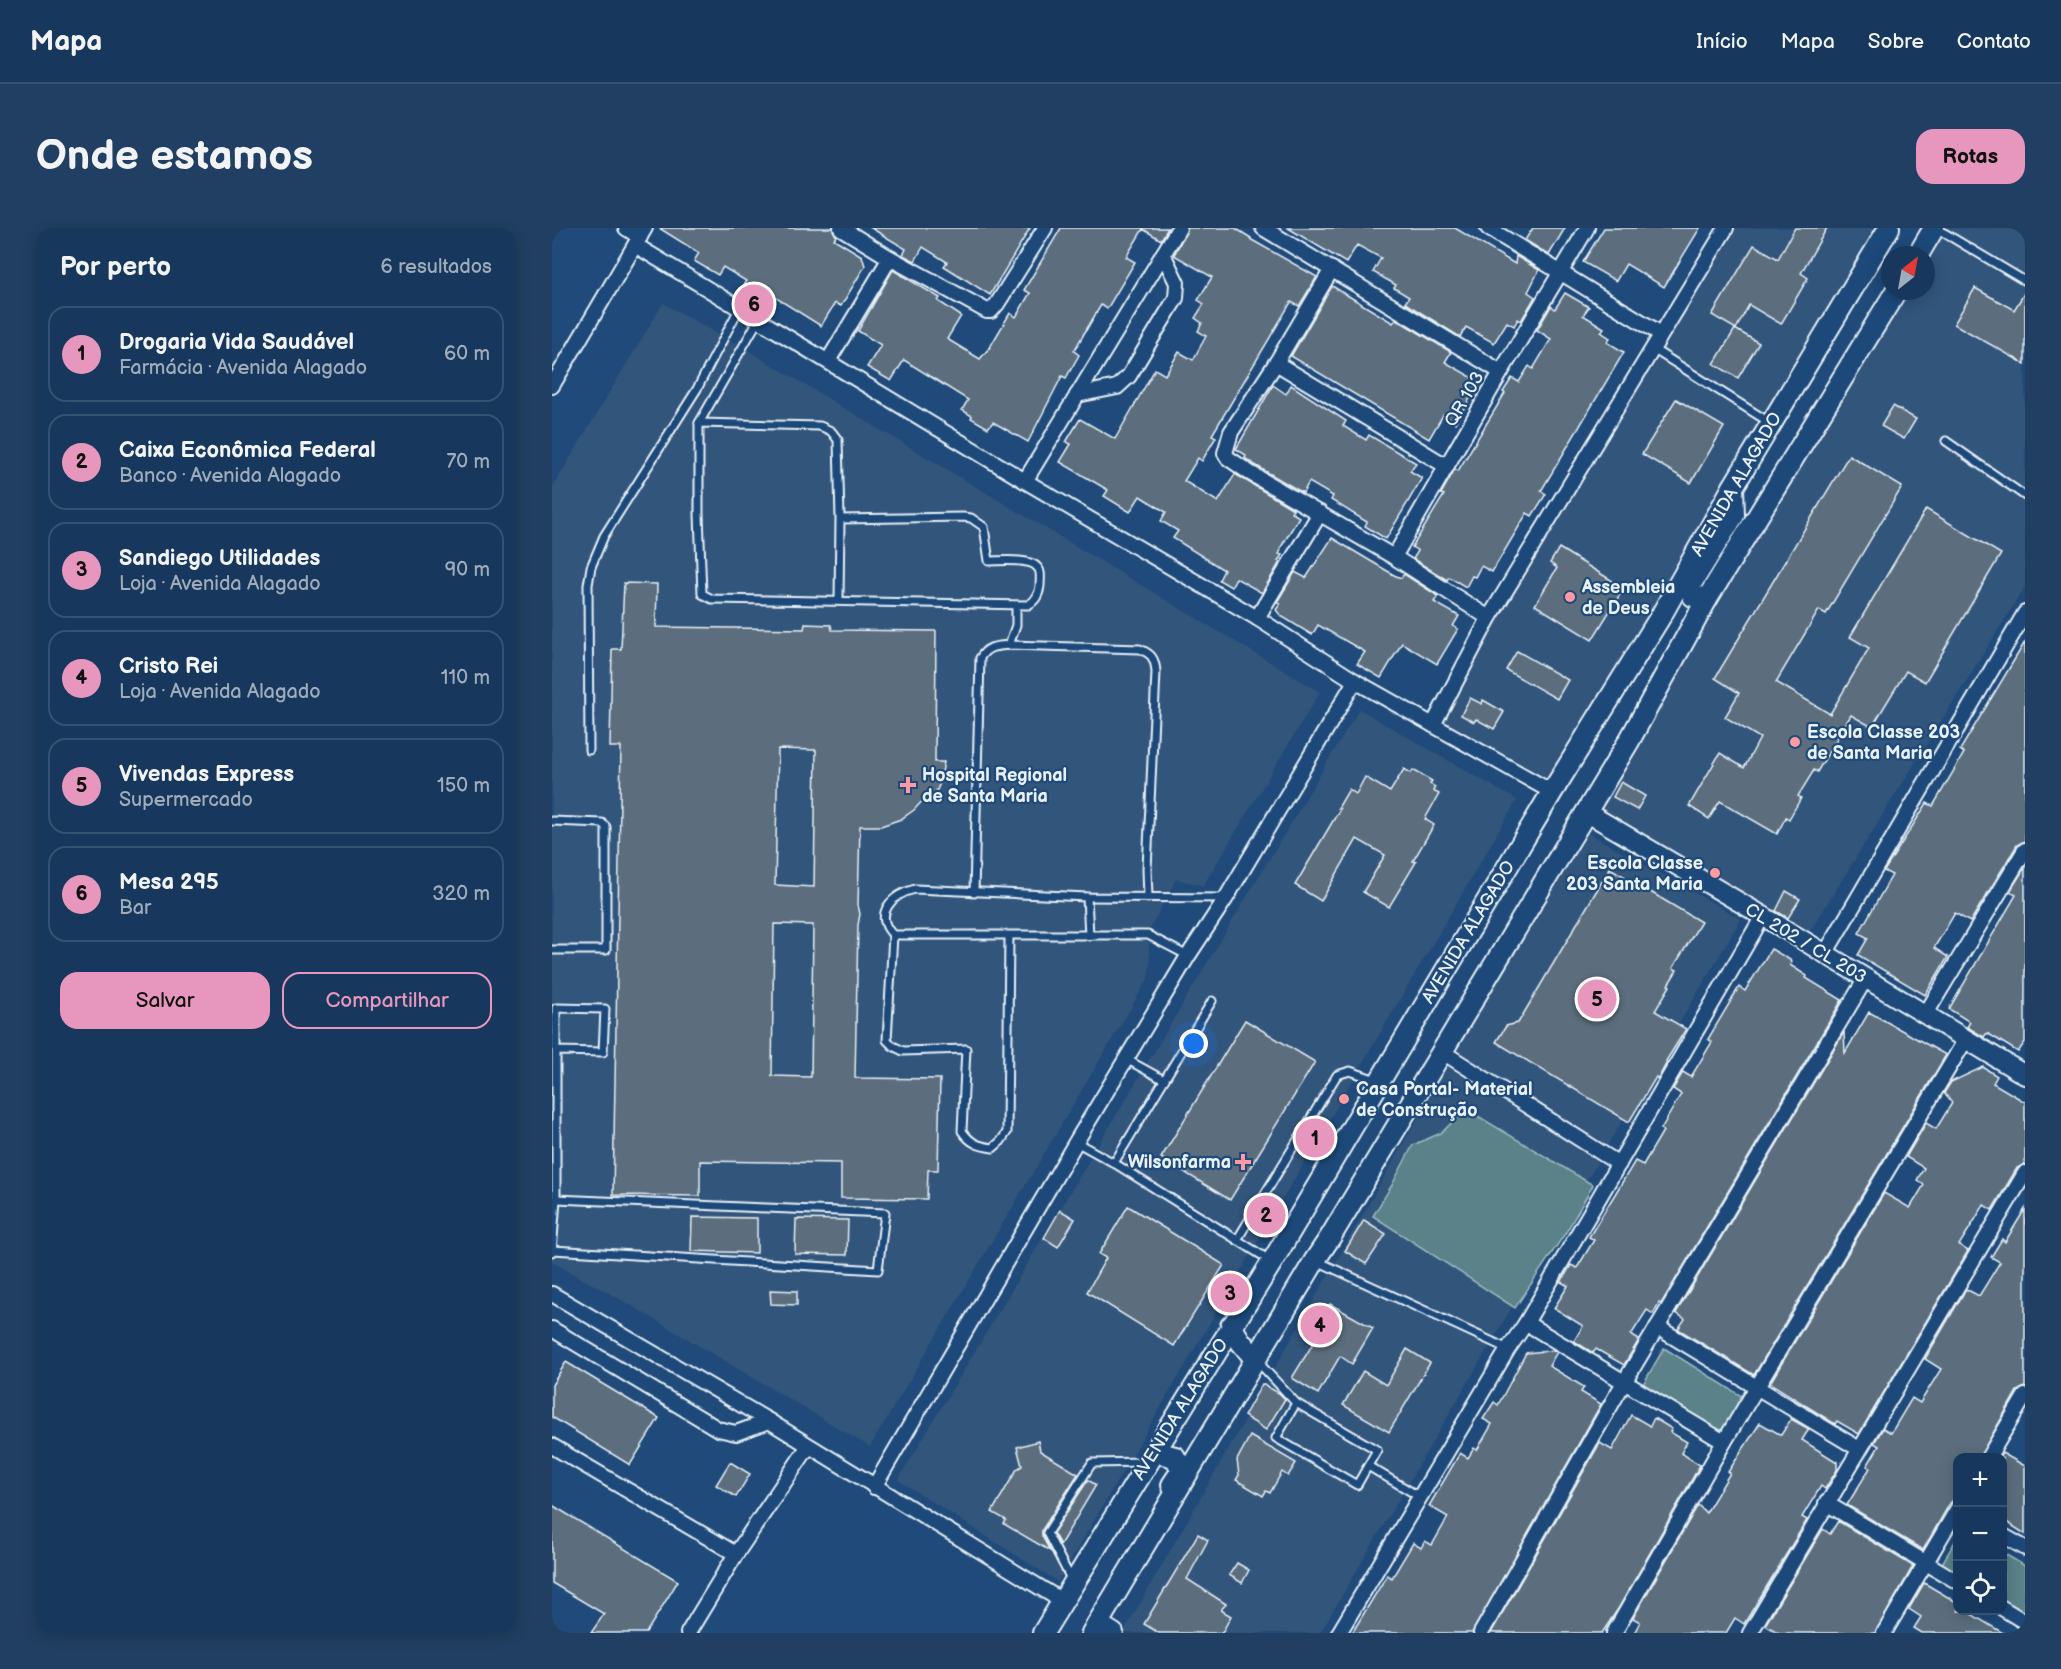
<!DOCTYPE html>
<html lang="pt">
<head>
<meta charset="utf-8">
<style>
	body { margin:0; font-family:"Balsamiq Sans",sans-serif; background:#203f62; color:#f1f3f6 }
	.controls { position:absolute; right:18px; bottom:18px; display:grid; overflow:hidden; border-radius:12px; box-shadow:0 3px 15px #0003 }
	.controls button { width:54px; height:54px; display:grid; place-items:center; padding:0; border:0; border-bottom:2px solid #365272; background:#17385c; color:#f1f3f6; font:30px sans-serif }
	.compass { position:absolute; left:1329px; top:18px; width:54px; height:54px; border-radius:50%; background:#17385c; box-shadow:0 3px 15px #0003; rotate:31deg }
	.you { position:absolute; left:642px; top:816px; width:21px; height:21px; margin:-15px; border:4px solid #fff; border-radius:50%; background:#1a73e8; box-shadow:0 0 0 9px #1a73e833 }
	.badge { display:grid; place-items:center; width:39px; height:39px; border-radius:50%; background:#e797bd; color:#111; font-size:20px; font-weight:700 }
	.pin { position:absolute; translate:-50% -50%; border:3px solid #fff; box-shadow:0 2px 6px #0006 }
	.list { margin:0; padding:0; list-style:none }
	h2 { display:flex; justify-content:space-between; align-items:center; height:78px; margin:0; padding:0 24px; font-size:26px }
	h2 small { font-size:20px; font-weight:400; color:#9eacbb }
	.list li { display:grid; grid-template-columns:39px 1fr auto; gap:18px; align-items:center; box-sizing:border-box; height:96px; margin:0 12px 12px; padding:0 12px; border:2px solid #365272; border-radius:18px }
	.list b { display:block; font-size:22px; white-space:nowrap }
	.list p { margin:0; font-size:20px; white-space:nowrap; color:#9eacbb }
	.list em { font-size:20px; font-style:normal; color:#9eacbb }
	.actions { display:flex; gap:12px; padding:18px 24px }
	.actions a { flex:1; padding:14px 0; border:2px solid #e797bd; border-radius:18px; text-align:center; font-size:21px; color:#e797bd }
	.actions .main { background:#e797bd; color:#111 }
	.icon { flex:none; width:33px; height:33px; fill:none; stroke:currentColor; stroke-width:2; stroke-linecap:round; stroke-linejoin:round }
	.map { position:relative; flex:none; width:1473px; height:1405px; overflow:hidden; border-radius:18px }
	header { display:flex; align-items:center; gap:36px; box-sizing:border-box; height:84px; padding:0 30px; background:#17385c; border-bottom:2px solid #365272 }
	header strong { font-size:28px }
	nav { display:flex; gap:33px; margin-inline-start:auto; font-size:21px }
	.intro { display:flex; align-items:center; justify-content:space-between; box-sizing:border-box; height:144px; padding:0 36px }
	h1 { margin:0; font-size:42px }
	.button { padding:15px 27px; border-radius:18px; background:#e797bd; color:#111; font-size:21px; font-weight:700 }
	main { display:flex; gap:36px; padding:0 36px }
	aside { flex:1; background:#17385c; border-radius:18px; box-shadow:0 3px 15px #0003 }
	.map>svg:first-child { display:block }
	.built { fill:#31557b }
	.green { fill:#5a8288; stroke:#a1bac0; stroke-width:1.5 }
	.building { fill:#5c6e7d; stroke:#e8f1f8; stroke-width:1.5; fill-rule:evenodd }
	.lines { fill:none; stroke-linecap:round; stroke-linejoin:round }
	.service-casing { stroke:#e8f1f8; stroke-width:11 }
	.minor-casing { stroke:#e8f1f8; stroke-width:18 }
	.tertiary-casing { stroke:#e8f1f8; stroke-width:22 }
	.secondary-casing { stroke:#e8f1f8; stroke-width:24 }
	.service { stroke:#1f4a7a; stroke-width:7 }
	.minor { stroke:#1f4a7a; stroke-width:14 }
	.tertiary { stroke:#1f4a7a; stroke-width:18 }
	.secondary { stroke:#1f4a7a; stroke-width:20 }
	.poi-dot { fill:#ff9aa2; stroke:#1f4a7a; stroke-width:2 }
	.labels { text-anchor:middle; stroke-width:4.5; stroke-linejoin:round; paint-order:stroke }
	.street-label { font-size:18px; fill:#e8f1f8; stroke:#1f4a7a }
	.poi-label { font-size:18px; font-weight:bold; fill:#e8f1f8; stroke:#1f4a7a; text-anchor:start }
</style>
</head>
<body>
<header>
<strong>Mapa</strong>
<nav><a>Início</a><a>Mapa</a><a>Sobre</a><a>Contato</a></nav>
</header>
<div class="intro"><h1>Onde estamos</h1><a class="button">Rotas</a></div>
<main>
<aside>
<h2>Por perto<small>6 resultados</small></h2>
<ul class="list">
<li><span class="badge">1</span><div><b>Drogaria Vida Saudável</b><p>Farmácia · Avenida Alagado</p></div><em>60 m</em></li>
<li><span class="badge">2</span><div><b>Caixa Econômica Federal</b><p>Banco · Avenida Alagado</p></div><em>70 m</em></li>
<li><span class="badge">3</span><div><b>Sandiego Utilidades</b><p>Loja · Avenida Alagado</p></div><em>90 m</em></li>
<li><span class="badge">4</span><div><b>Cristo Rei</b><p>Loja · Avenida Alagado</p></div><em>110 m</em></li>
<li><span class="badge">5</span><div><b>Vivendas Express</b><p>Supermercado</p></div><em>150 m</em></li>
<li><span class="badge">6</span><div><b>Mesa 295</b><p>Bar</p></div><em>320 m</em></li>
</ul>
<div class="actions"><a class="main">Salvar</a><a>Compartilhar</a></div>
</aside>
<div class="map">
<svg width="1473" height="1405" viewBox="0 0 1473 1405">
	<rect width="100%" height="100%" fill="#1f4a7a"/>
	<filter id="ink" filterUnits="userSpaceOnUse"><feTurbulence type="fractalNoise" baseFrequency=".0167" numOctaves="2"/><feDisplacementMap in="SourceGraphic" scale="12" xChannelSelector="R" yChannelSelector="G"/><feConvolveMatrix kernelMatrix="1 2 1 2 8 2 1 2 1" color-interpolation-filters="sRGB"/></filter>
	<g filter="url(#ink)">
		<g class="built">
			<polygon points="1178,0 1339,0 1000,564 881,497"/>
			<polygon points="1385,0 1473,0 1473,359 1252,713 1034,584 1347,63 1374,63 1374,27"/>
			<polygon points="111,75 190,119 768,464 651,658 624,651 596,705 598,734 596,751 318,1219 73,1074 0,1034 0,260"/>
			<polygon points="807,481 965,572 506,1354 346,1252"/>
			<polygon points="1031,602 1189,691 768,1405 571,1405"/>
		</g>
		<g class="green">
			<polygon points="914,881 1041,957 1016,1001 963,1080 821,988 840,957 861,917 889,905"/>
			<polygon points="1112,1120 1191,1169 1169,1206 1090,1158"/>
			<polygon points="1405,1310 1405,1350 1388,1339"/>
			<polygon points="1451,1325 1473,1338 1473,1386 1471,1389 1451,1376"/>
		</g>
		<g class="building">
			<polygon points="107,0 280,0 284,8 282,11 310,28 313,38 289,78 283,75 269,98 218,66 215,70 192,56 194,53 171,39 166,47 142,33 147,25"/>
			<polygon points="319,0 478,0 438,67 392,38 395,34 371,19 363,33 351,27 354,21"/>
			<polygon points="509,0 616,0 609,12 591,1 574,29 583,34 555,81 549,77 530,109 522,123 527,127 514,150 510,148 476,214 441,194 436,200 419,190 420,188 410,182 416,172 352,132 339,153 315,139 329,117 306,103 341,42 388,70 386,73 409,88 395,111 428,131 438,119 458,85 464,89 478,65 472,62"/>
			<polygon points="636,0 683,0 699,10 698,11 765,49 747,78 739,74 660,207 664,209 650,233 646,230 632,253 666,274 683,246 741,281 739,284 747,289 728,321 729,322 727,326 730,327 726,333 728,334 710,365 684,350 679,359 667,352 672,342 621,310 626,303 609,293 614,284 588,268 578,284 552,268 556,262 508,234 519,216 514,214 528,191 563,211 603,141 613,147 627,124 641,132 654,108 646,103 650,95 643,90 652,76 646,72 660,49 622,27"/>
			<polygon points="736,0 903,0 963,36 964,28 987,42 976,64 983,69 969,93 966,91 962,98 955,94 942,115 914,99 908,109 853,75 857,69 842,60 844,57 821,44 829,30 805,17 794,35"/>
			<polygon points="981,0 1013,0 997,27 973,12"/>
			<polygon points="1052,0 1148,0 1112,59 1074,36 1064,53 1031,34"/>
			<polygon points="1243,0 1275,0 1249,45 1256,50 1229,96 1197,77 1184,101 1160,87 1202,17 1226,31"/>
			<polygon points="780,58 841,95 844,91 899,124 893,134 928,154 903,195 891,187 877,211 739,128"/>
			<polygon points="1423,60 1462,82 1473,64 1473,136 1402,96"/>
			<polygon points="1013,65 1037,79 1031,87 1052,100 1049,104 1058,110 1055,114 1072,124 989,263 994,266 980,288 975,285 940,344 929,338 923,349 920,348 914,359 897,349 895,352 861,331 866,323 860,319 892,267 889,266 903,241 906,243 953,165 951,164 960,150 967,154 977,138 981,141 999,111 985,102 999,78 1003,81"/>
			<polygon points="1183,101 1207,115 1186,150 1162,136"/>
			<polygon points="721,157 734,166 739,157 794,193 791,198 814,212 817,207 864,235 858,243 870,250 834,311 813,298 815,294 779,272 781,268 757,254 751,265 703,237 693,230 694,227 684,221"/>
			<polygon points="1124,171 1172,199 1139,255 1090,226"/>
			<polygon points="1341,178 1364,191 1352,211 1329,198"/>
			<polygon points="1297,227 1350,259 1274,386 1267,382 1224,454 1278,486 1317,420 1298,409 1374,281 1449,326 1373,454 1354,443 1320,499 1299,487 1265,544 1262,542 1246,568 1249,570 1237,591 1234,589 1225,606 1168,573 1157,591 1137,578 1168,525 1192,540 1208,510 1173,489 1187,465 1163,450"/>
			<polygon points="780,310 842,347 849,350 852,346 886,368 882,374 907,388 901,398 906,401 885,436 850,415 829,450 805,436 813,424 766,397 760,407 729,388 724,382 728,376 725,374 743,344 754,350"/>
			<polygon points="1007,320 1072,360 1040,412 983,377 1005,340 998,335"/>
			<path d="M72 355 105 356 104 399 252 401 253 396 279 397 280 402 384 403 383 534H392L388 555 381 571 375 568 362 582 349 591 329 598H308L306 677 308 686 306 697 303 850 388 851 386 942H376L375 971 289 970V935L148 933V968L61 967 69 519H58L60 421H69ZM226 521 264 522 262 659 223 657ZM222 696 261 697 259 849 220 848Z"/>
			<polygon points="1473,414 1473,613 1465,617 1418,694 1403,685 1382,720 1396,729 1373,767 1306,727 1316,710 1307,705 1340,647 1332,643 1375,575 1381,578 1412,525 1408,522"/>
			<polygon points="965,423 1016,452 1005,471 954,442"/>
			<polygon points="918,470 930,476 931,472 952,484 942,501 924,491 922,494 909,487"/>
			<polygon points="852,541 859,545 861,542 880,553 878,556 883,559 881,563 887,566 873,591 882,597 861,633 864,634 837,679 811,664 833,627 805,611 769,673 743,657 788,581 786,580 797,561 804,566 813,549 838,564"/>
			<polygon points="1069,554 1093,568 1085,582 1061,569"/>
			<polygon points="1473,639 1473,814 1466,824 1435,805 1432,809 1415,799 1418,794 1397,781 1464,667 1458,663"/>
			<polygon points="1058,640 1149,694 1121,740 1125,742 1116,757 1118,758 1103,783 1134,801 1114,833 1115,834 1106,851 1104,849 1077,894 944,814 954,798 966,795"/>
			<polygon points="1234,663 1248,671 1236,690 1224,683"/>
			<polygon points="1219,721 1240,733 1238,737 1255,748 1254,750 1290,772 1109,1076 1107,1075 1101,1086 1095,1082 1079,1107 1087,1112 1072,1137 1044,1121 1041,1125 1022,1113 1031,1098 1002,1080 1016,1058 1009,1054 1019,1037 1025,1040 1042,1012 1037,1009 1083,933 1091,937 1111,903 1109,901 1129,866 1121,861 1131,844 1139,849 1160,814 1156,811 1187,759 1193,763"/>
			<polygon points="1317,784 1394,827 1202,1147 1126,1101 1133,1091 1124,1085 1292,804 1293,825"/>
			<polygon points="693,792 763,834 678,972 609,930"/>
			<polygon points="1431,839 1445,848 1441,855 1473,874 1473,936 1465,940 1440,982 1432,977 1414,1006 1407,1017 1416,1023 1307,1206 1285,1193 1283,1196 1218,1155 1332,965 1358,980 1372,957 1365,952 1372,940 1354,929 1374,895 1384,901 1400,875 1392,865 1399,854"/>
			<polygon points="576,978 672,1037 622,1118 535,1064 554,1030 547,1026"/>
			<polygon points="1473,981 1473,1159 1465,1163 1427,1230 1406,1230 1406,1268 1398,1275 1371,1322 1295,1277 1318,1240 1315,1238 1327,1218 1322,1215 1331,1200 1339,1205 1360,1170 1368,1175 1389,1141 1373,1131 1414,1061 1427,1068 1448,1034 1439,1029 1450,1011 1453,1014"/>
			<polygon points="508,982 523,991 506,1019 492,1010"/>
			<polygon points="140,989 205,990 205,1025 139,1023"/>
			<polygon points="244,991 296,992 295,1027 243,1026"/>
			<polygon points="812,992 834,1006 814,1036 793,1023"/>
			<polygon points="218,1062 245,1063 245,1077 219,1076"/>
			<polygon points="778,1076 821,1100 800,1136 788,1128 766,1166 740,1150 762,1114 757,1110"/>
			<polygon points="855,1121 878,1135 837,1204 791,1177 811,1143 834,1157"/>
			<polygon points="1002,1122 1005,1124 997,1138 1032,1159 1029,1164 1049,1176 920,1405 800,1405 835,1347 840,1350 861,1315 869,1320 873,1313 880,1317 896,1289 877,1278 908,1225 916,1230 922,1220 925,1222 940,1196 931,1191 942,1174 946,1177 974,1125"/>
			<polygon points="14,1134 107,1190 78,1237 0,1189 0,1157"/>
			<polygon points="710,1156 727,1165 733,1171 714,1202 692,1188"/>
			<polygon points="1079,1187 1098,1198 1102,1190 1120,1201 1118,1204 1135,1214 1129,1225 1148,1237 1066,1381 1050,1405 939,1405 1048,1215 1060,1222"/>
			<polygon points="1239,1191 1257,1201 1250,1212 1285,1234 1285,1242 1273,1261 1269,1258 1250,1289 1255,1292 1192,1396 1183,1390 1174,1405 1082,1405 1088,1394 1081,1390 1146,1277 1154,1285 1178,1245 1176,1244 1208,1195 1229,1207"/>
			<polygon points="698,1208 744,1235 736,1248 730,1244 718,1265 714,1263 711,1268 684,1252 687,1247 685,1232"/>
			<polygon points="486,1213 488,1223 526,1246 490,1302 490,1308 498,1323 452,1296 454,1292 440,1284 465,1241 470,1238 465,1219"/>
			<polygon points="1450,1225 1473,1238 1473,1306 1450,1291 1450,1230 1447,1230"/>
			<polygon points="178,1234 198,1246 184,1269 164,1257"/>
			<polygon points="536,1252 544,1257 508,1317 501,1305"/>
			<polygon points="0,1277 126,1353 94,1405 39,1405 52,1386 0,1355"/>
			<polygon points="1286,1293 1361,1338 1323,1405 1227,1405 1213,1397 1271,1301 1278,1306"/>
			<polygon points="646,1306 656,1312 635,1351 674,1376 669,1382 679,1388 670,1405 607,1405 592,1396"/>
			<polygon points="685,1335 697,1342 690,1355 677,1347"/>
			<polygon points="1372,1355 1406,1375 1406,1383 1418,1383 1420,1384 1419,1386 1451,1405 1370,1405 1362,1400 1369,1389 1357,1381"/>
		</g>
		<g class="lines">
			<defs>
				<g id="service">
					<polyline points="1384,0 1473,53"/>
					<polyline points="1101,121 1217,194"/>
					<polyline points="147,195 207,91"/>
					<polyline points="1394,213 1473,268"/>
					<path d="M287 373 288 291 286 212 279 203 268 198 147 195V286L150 366 160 371 476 377C484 373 487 367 488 358 488 352 490 343 485 339 478 330 448 333 437 333L432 299 419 290 411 289 288 291"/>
					<polyline points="457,417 464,397 464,378"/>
					<polyline points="37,522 36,357 39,339 52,308 145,161 188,79"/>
					<polyline points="0,593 50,595 54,599 54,722 0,722"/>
					<path d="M422 665 428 430C435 418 444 418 457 417L588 421C600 426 603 431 604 444L595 641 596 670"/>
					<polyline points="535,669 537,708"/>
					<path d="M341 707 335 812 341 818 351 823 414 821 410 903C419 916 427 918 441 920L449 913 455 904 457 708"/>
					<path d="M636 728 596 707H341C320 686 341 666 363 661L535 669 674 670"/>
					<polyline points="574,831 612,852"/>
					<polyline points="524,914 562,935 719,1033"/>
					<polyline points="562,935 660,773"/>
					<polyline points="685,1012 785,847 798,843 827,853"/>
					<polyline points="1,1022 326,1042 333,985 4,971"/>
					<polyline points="0,1024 4,971 4,780 53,781 51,824 4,823"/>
					<polyline points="765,1033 956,1121"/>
					<polyline points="705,1133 744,1175 825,1222 805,1257 724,1210 744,1175"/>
					<polyline points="816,1238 868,1269"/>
					<polyline points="520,1353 495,1305 540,1235 593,1234"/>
				</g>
				<g id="minor">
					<polyline points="74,0 88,9"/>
					<polyline points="289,0 338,30 435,83 439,83 445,76 493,0"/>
					<polyline points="711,0 949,144 842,329 937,390"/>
					<polyline points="936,0 1109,106"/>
					<polyline points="83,17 473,253 705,390 803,453 1000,564"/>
					<polyline points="780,41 724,135 679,204 673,225 676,230 698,245 842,329"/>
					<polyline points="276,133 338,30"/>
					<polyline points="724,135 894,238"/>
					<polyline points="949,144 1035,0"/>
					<polyline points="0,158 93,0"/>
					<polyline points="525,167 565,159 577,148 624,70 625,55 611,26"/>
					<polyline points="473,253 627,0"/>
					<polyline points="705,390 768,285"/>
					<polyline points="881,497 937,390 1174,0"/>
					<polyline points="1273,726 1473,385"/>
					<polyline points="1373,787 1473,622"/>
					<polyline points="889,823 1067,936"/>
					<polyline points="0,1066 217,1193 510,1373"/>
					<polyline points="974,1095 1172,1214"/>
					<polyline points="1105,1099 1307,1221"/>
					<polyline points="0,1101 166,1201 184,1205 217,1193"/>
					<polyline points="0,1218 184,1326"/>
					<polyline points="1436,1230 1473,1168"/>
					<polyline points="322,1259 524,914 636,728 674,670 803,453"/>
					<polyline points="1274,1275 1406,1354"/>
					<polyline points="1450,1307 1473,1320"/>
					<polyline points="1450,1380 1473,1394"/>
					<polyline points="136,1405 184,1326 256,1219"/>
					<polyline points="787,1405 956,1121 974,1095 1211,688"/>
					<polyline points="929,1405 1064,1168 1314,750"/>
					<polyline points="1062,1405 1172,1214 1414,811"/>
					<polyline points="1198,1405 1473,945"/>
					<polyline points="1332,1405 1406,1280"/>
				</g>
				<g id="tertiary">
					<polyline points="1034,584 1211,688 1473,847"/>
					<polyline points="546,1395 562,1405"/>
				</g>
				<g id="secondary">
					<polyline points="1366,27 1382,0"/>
					<polyline points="1155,371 1141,368 1137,359 1182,287 1181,259"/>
					<polyline points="679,1098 689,1114 704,1132"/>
					<polyline points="603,1224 623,1229 630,1242 620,1257"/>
					<polyline points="491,1405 720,1034 1000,564 1110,386 1181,259 1337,0"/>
					<polyline points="540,1405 763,1032 779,1008 1077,513 1155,371 1344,63"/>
				</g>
			</defs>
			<use href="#service" class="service-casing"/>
			<use href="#minor" class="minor-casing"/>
			<use href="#tertiary" class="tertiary-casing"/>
			<use href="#secondary" class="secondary-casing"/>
			<use href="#service" class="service"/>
			<use href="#minor" class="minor"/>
			<use href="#tertiary" class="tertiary"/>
			<use href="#secondary" class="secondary"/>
		</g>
	</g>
	<g class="poi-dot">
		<circle cx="1018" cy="369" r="6"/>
		<circle cx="1243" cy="514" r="6"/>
		<path d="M353 548h6v6h6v6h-6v6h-6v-6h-6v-6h6z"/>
		<circle cx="1163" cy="645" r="6"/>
		<circle cx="792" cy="871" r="6"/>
		<path d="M688 925h6v6h6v6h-6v6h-6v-6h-6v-6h6z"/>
	</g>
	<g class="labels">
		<g class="street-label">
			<text transform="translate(912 171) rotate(-60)" y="6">QR 103</text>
			<text transform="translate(1184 256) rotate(-60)" y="6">AVENIDA ALAGADO</text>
			<text transform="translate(916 704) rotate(-59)" y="6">AVENIDA ALAGADO</text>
			<text transform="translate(1254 715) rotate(31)" y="6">CL 202 / CL 203</text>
			<text transform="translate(628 1181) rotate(-58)" y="6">AVENIDA ALAGADO</text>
		</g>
		<g class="poi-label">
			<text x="1030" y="365">Assembleia<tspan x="1030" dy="21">de Deus</tspan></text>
			<text x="1255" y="510">Escola Classe 203<tspan x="1255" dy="21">de Santa Maria</tspan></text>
			<text x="370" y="553">Hospital Regional<tspan x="370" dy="21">de Santa Maria</tspan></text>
			<text x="1151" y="641" text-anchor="end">Escola Classe<tspan x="1151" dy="21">203 Santa Maria</tspan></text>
			<text x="804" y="867">Casa Portal- Material<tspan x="804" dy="21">de Construção</tspan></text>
			<text x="679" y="940" text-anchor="end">Wilsonfarma</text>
		</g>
	</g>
</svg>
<div class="controls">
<button>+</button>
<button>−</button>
<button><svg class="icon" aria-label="locate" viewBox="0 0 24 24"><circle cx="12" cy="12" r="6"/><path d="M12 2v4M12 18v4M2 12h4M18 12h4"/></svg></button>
</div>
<svg class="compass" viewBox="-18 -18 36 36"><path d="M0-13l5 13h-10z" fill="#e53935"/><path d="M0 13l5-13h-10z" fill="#9eacbb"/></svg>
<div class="you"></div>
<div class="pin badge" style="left:763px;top:910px">1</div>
<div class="pin badge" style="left:714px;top:987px">2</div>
<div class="pin badge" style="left:678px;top:1065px">3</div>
<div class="pin badge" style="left:768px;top:1097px">4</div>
<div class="pin badge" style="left:1045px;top:771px">5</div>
<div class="pin badge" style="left:202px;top:76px">6</div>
</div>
</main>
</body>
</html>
